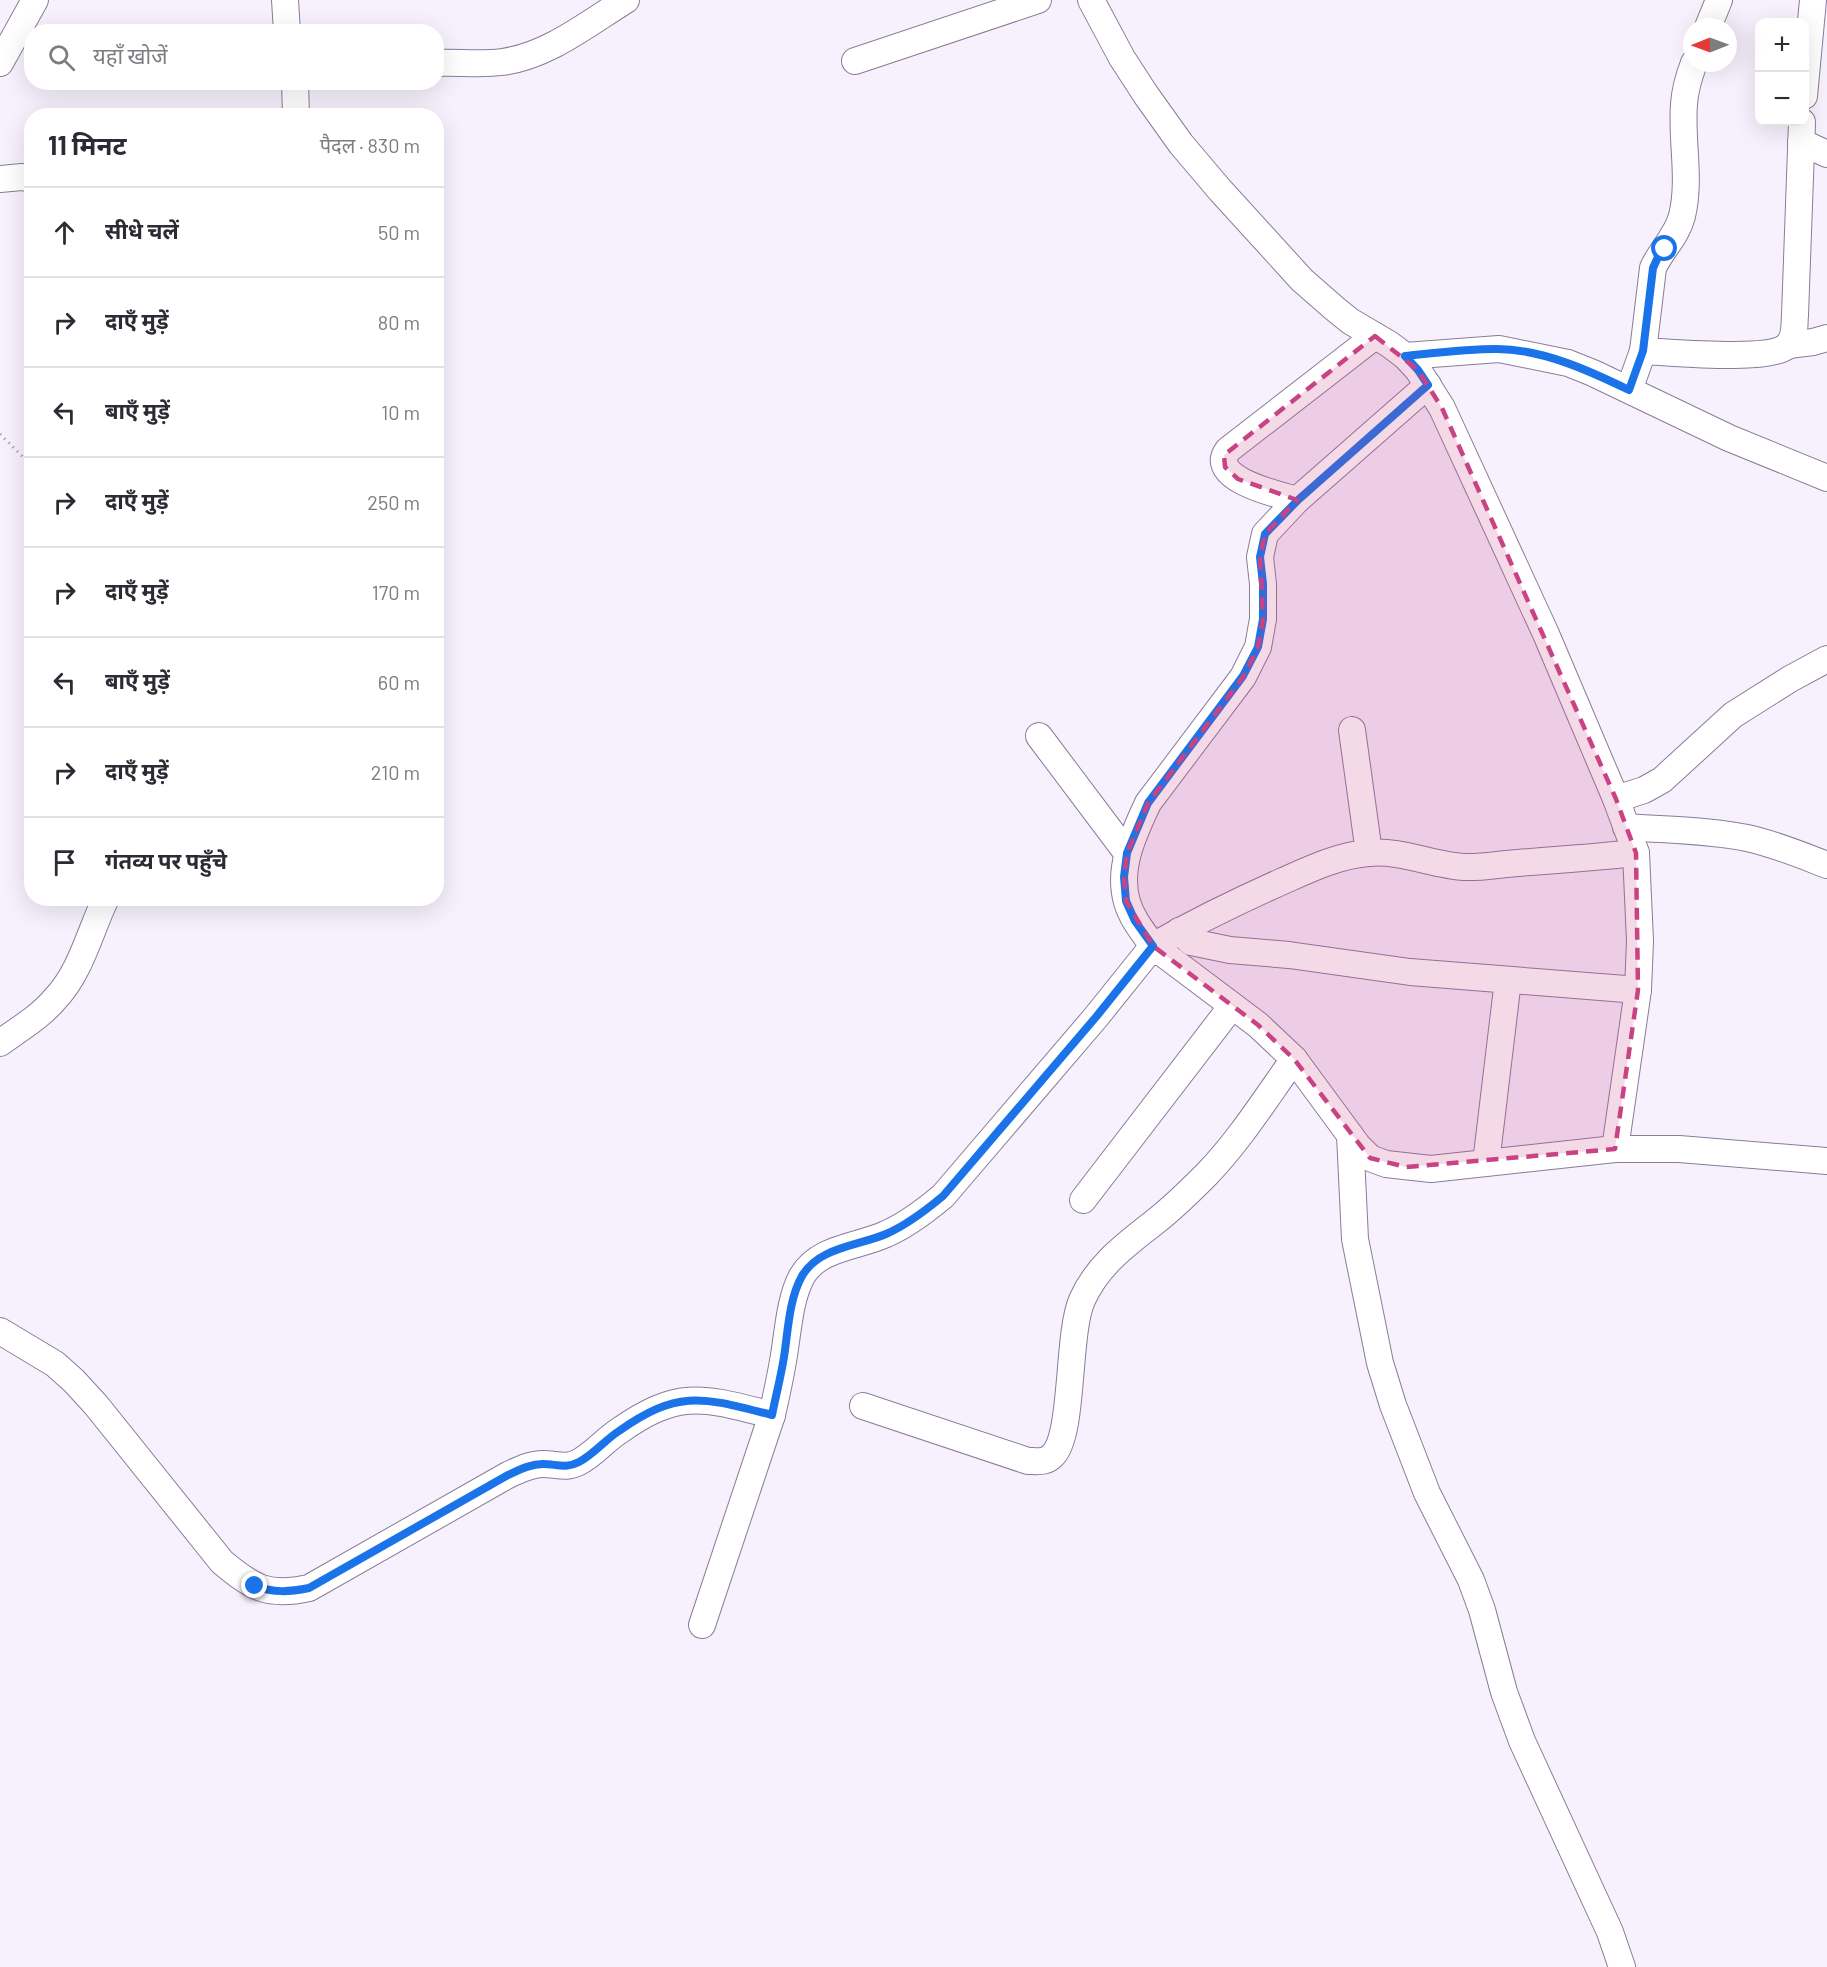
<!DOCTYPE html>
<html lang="hi">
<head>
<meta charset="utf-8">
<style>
	body { margin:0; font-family:Barlow,"Noto Sans Devanagari",sans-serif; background:#f7f7f7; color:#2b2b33 }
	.controls { position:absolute; right:18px; top:18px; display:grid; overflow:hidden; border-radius:12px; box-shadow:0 6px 24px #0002 }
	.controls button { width:54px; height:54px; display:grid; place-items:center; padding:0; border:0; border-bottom:2px solid #e1e1e2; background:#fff; color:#2b2b33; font:30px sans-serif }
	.compass { position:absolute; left:1683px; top:18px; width:54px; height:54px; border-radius:50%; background:#fff; box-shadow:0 6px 24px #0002; rotate:269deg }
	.stop { position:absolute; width:18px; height:18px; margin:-14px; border:4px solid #1a73e8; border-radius:50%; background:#fff }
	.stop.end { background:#1a73e8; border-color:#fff; box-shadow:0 2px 6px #0008 }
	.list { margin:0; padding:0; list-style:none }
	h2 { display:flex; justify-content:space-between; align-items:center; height:78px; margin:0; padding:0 24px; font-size:26px }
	h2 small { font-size:20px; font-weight:400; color:#7c7c81 }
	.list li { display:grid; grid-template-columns:39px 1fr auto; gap:18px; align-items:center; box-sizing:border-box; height:90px; padding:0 24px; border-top:2px solid #e1e1e2 }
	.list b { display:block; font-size:22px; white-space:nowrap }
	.list em { font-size:20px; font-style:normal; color:#7c7c81 }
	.icon { flex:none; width:33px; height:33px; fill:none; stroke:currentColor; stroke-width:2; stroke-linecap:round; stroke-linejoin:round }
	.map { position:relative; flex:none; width:1827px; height:1967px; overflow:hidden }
	.search { position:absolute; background:#fff; box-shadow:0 6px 24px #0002; left:24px; top:24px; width:420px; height:66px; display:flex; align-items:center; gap:15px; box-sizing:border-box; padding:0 21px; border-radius:24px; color:#7c7c81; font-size:22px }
	.panel { position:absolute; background:#fff; box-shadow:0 6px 24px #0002; left:24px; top:108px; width:420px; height:798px; border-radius:24px }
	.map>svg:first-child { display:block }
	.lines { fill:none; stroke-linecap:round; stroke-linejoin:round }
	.minor-casing { stroke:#897c99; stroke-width:28 }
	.path { stroke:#aba6b2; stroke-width:3; stroke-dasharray:1.5 4.5; stroke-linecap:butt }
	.minor { stroke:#fff; stroke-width:26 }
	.route { stroke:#1a73e8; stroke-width:8 }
	.marked { fill:#c94384; fill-opacity:0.2; stroke:#c94384; stroke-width:4.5; stroke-dasharray:12 8; stroke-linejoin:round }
</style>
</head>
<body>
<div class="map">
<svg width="1827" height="1967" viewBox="0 0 1827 1967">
	<rect width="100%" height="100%" fill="#f7f1fe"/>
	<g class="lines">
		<defs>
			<g id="minor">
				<polyline points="285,0 287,32"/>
				<path d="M1091 0 1122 58 1146 95 1181 144 1220 190 1302 280 1334 308 1350 321 1389 344 1405 356 1418 370 1442 408 1546 634 1616 799 1636 853C1597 857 1558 860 1518 863 1500 864 1481 868 1464 867 1432 865 1401 850 1369 853 1339 855 1310 869 1283 881 1238 901 1195 922 1153 946 1143 932 1132 919 1127 902 1117 868 1134 833 1148 803L1243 677 1258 647 1263 619V584L1260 557 1265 534 1297 500"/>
				<polyline points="1708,27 1719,0"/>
				<polyline points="855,61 1038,0"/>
				<polyline points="0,63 35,0"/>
				<path d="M436 63C458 62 481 65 502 62 548 56 587 24 626 0"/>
				<polyline points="295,82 296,116"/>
				<polyline points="1804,96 1813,0"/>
				<polyline points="1801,142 1827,154"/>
				<polyline points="0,179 22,177 32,179"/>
				<path d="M1375 336 1228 450C1206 479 1280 495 1297 500L1428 385"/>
				<polyline points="1788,345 1813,342 1827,338"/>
				<path d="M1643 351 1653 268C1661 250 1677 236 1682 216 1691 178 1681 141 1684 104 1685 90 1689 76 1694 63"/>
				<polyline points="1405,356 1499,349 1568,363 1593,373 1729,438 1827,478"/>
				<path d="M1629 390 1643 351C1671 352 1769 362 1787 346 1796 338 1794 325 1795 315L1802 122"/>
				<polyline points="1352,730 1369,853"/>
				<polyline points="1039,736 1127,853"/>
				<polyline points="1616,799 1644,790 1662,780 1733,715 1790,679 1827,659"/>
				<path d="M1626 827C1666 830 1708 830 1747 838 1775 844 1801 855 1827 865"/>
				<polyline points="1636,853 1640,941 1638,990"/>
				<polyline points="1179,931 1191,942 1230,950 1289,955 1410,972 1638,990 1615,1149"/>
				<path d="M0 1043C19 1029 40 1017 55 999 81 972 90 931 106 898"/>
				<polyline points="1350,1135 1355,1239 1380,1363 1393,1405 1427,1493 1471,1580 1482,1610 1504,1692 1522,1741 1610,1932 1622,1967"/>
				<polyline points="1486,1163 1508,980"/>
				<polyline points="1083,1200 1232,1006"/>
				<path d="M0 1331 55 1364 74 1381 96 1405 222 1562C253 1588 268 1597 309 1588L508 1475C519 1470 530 1464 543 1464 556 1464 567 1469 579 1462 594 1454 605 1440 619 1431 680 1388 704 1398 772 1415 776 1397 780 1379 783 1361 788 1334 789 1300 802 1276 819 1247 858 1247 886 1234 907 1225 925 1211 943 1196L1096 1017 1153 946 1258 1025 1294 1059 1358 1146 1370 1158 1386 1164 1431 1169 1615 1149H1679L1827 1161"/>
				<path d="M863 1406 1028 1461C1037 1461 1046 1463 1053 1455 1074 1434 1067 1334 1082 1300 1098 1264 1127 1244 1156 1221 1174 1207 1190 1191 1206 1175 1240 1140 1266 1098 1294 1059"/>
				<polyline points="702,1625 772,1415"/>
			</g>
		</defs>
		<use href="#minor" class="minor-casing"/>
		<polyline class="path" points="0,434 32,466"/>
		<use href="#minor" class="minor"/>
	</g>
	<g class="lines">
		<path class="route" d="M255 1586C274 1593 289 1592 309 1588L508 1475C519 1470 530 1464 543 1464 556 1464 566 1469 579 1462 594 1454 605 1440 619 1431 680 1388 704 1398 772 1415 776 1395 781 1376 784 1357 788 1331 789 1299 802 1276 819 1247 858 1246 886 1234 907 1225 925 1211 943 1196L1096 1017 1153 946 1135 921 1126 901 1124 877 1127 853 1148 803 1243 676 1258 647 1263 619V584L1260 557 1265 534 1298 500 1428 385 1418 370 1405 356C1435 353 1466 349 1497 349 1542 349 1590 371 1629 390L1643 351 1653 268 1658 257 1665 249"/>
	</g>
	<path class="marked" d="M1375 336 1418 370 1442 408 1616 799 1636 853 1638 990 1615 1149 1406 1167 1370 1158 1294 1059 1258 1025 1153 946 1126 901 1124 877 1127 853 1148 803 1243 677 1258 647 1263 619 1260 557 1265 534 1297 500 1238 479 1225 467 1224 455Z"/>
</svg>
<div class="controls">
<button>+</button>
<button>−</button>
</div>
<svg class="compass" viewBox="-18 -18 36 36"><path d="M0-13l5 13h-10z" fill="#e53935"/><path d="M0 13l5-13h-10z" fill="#7c7c81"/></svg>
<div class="stop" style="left:1665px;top:249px"></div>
<div class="stop end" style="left:255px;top:1586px"></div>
<div class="search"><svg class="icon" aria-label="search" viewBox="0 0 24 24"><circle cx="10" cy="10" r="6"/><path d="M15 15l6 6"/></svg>यहाँ खोजें</div>
<section class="panel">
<h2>11 मिनट<small>पैदल · 830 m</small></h2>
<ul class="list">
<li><svg class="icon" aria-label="ahead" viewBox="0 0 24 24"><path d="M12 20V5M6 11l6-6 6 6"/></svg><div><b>सीधे चलें</b></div><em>50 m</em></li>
<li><svg class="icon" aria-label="right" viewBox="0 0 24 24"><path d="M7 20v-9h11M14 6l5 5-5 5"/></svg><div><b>दाएँ मुड़ें</b></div><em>80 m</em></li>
<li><svg class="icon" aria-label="left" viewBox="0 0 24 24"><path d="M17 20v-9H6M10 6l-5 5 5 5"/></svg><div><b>बाएँ मुड़ें</b></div><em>10 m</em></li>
<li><svg class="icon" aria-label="right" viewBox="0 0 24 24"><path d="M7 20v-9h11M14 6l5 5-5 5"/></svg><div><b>दाएँ मुड़ें</b></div><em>250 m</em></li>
<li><svg class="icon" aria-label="right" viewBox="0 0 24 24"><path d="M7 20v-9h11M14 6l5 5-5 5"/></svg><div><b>दाएँ मुड़ें</b></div><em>170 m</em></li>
<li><svg class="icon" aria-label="left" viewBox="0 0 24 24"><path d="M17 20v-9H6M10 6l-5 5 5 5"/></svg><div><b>बाएँ मुड़ें</b></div><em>60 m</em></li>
<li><svg class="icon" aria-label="right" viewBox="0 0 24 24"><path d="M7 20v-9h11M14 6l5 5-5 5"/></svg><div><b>दाएँ मुड़ें</b></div><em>210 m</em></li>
<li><svg class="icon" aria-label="arrive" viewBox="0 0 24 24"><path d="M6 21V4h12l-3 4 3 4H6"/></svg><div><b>गंतव्य पर पहुँचे</b></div></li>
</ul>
</section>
</div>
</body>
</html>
